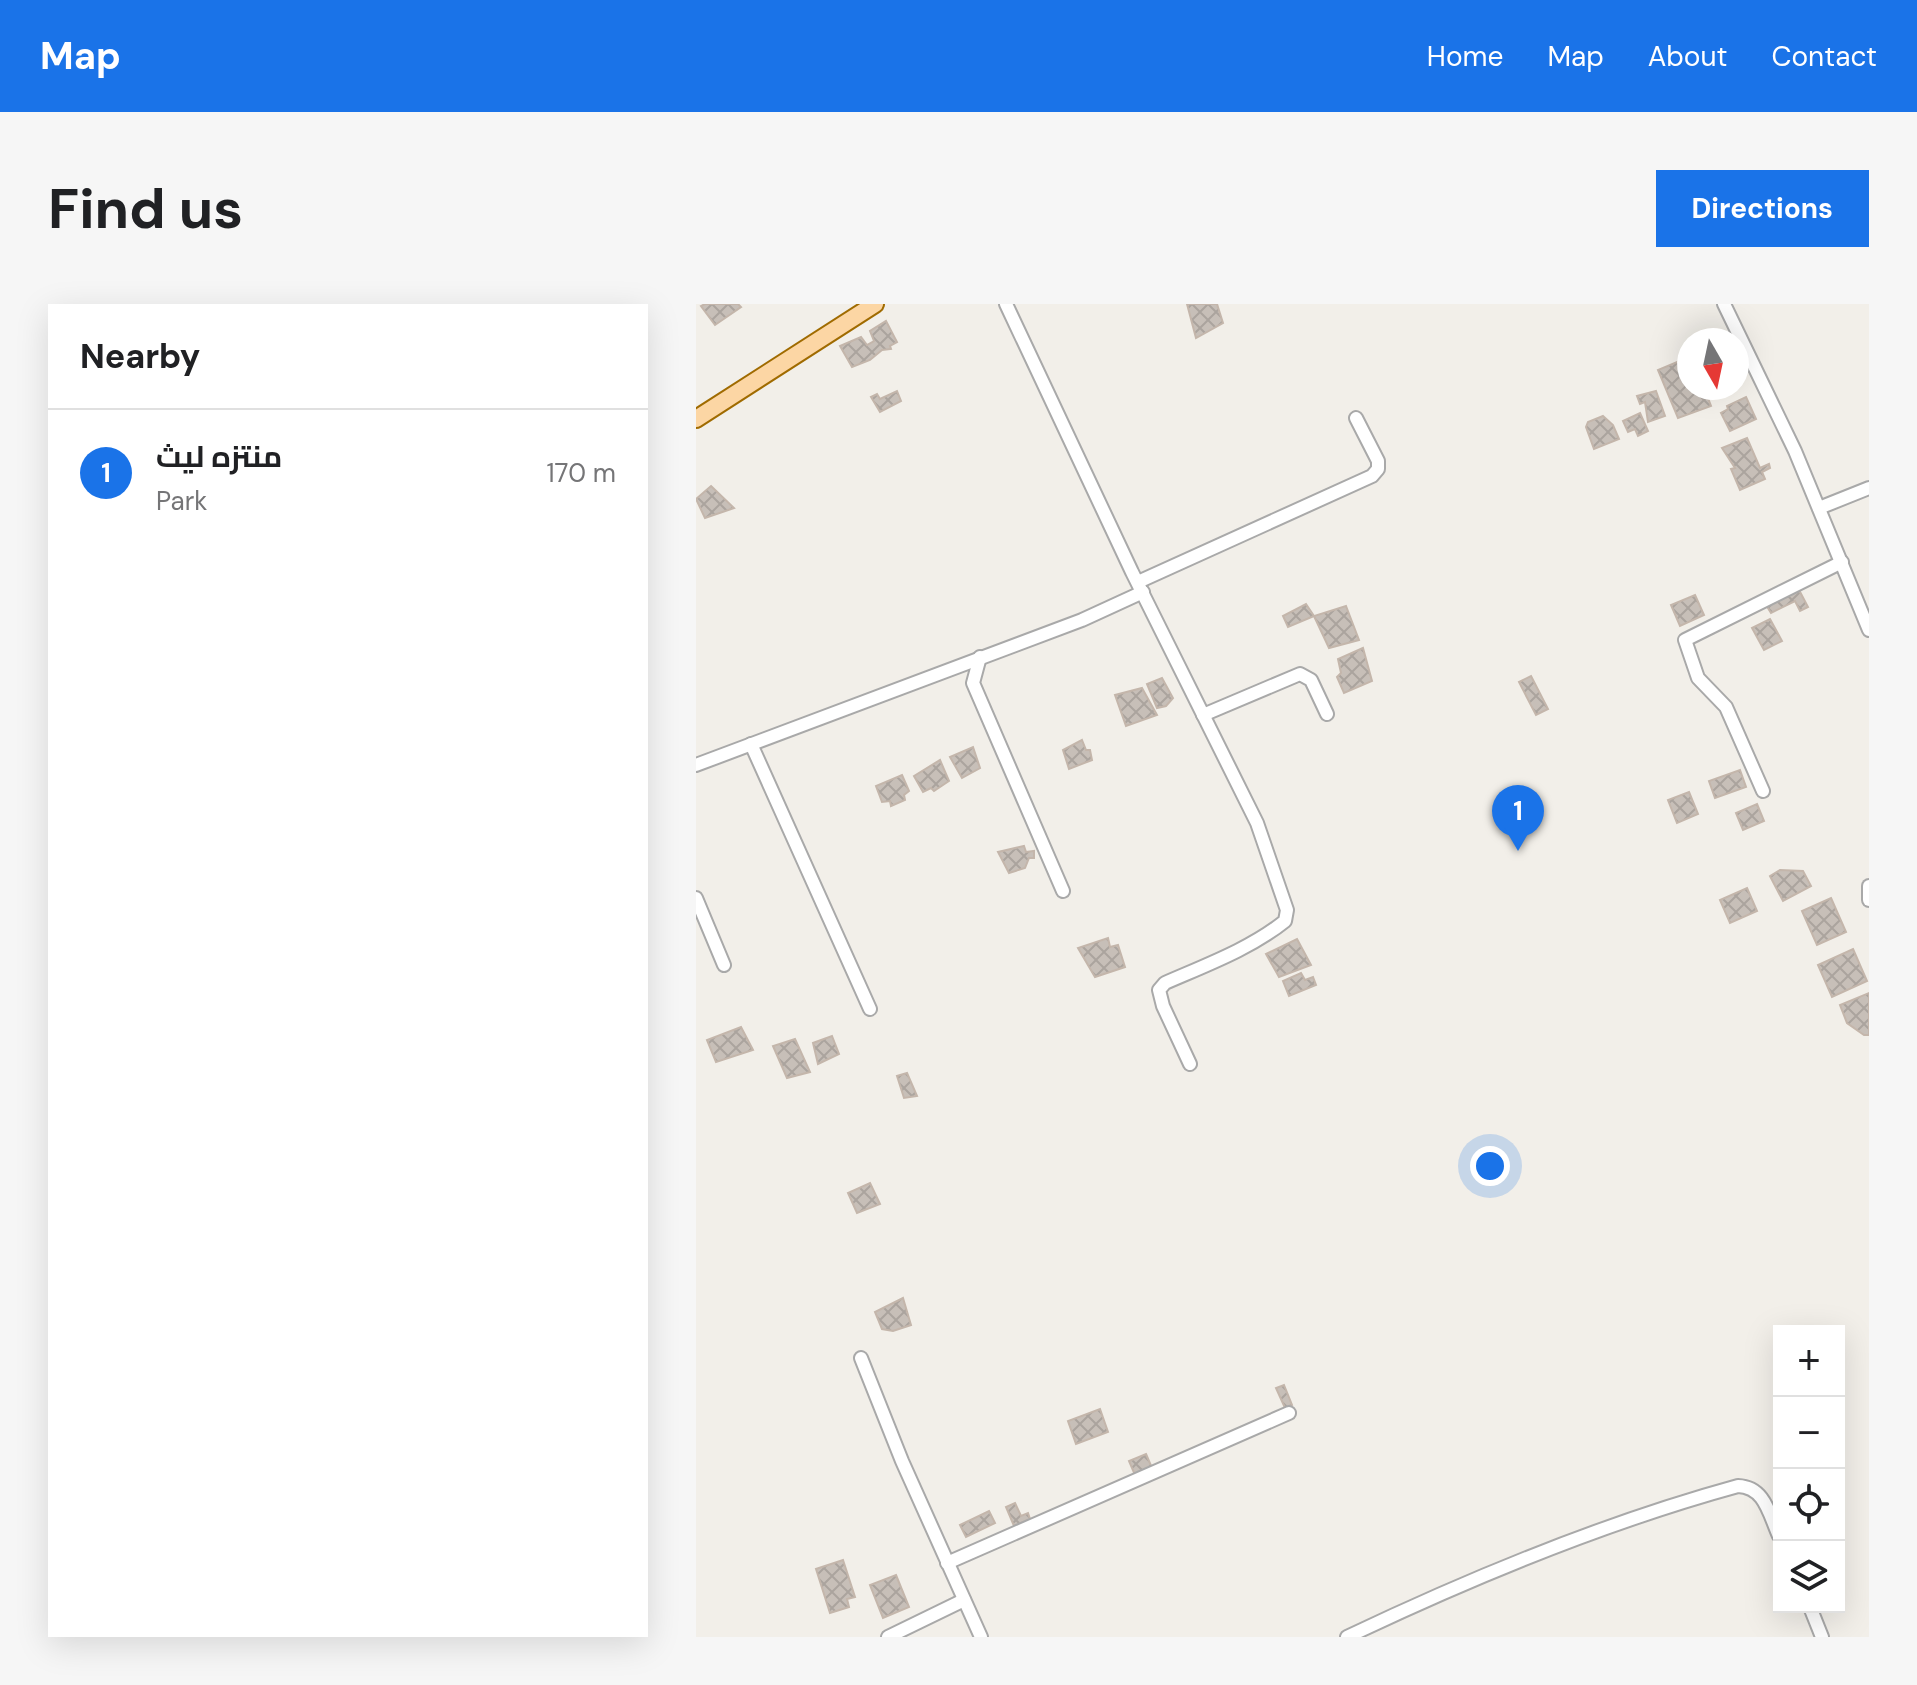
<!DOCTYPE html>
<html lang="en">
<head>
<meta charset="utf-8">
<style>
	body { margin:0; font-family:"DM Sans",Cairo,sans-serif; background:#f6f6f6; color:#202124 }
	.controls { position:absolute; right:24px; bottom:24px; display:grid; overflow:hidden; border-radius:0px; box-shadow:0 8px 32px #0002 }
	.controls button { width:72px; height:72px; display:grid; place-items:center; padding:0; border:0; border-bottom:2px solid #e0e0e0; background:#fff; color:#202124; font:40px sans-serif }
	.compass { position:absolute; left:981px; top:24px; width:72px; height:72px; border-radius:50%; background:#fff; box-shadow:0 8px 32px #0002; rotate:171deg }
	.you { position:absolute; left:794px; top:862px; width:28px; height:28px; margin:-20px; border:6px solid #fff; border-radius:50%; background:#1a73e8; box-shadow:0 0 0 12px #1a73e833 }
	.badge { display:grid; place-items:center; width:52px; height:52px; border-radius:50%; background:#1a73e8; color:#fff; font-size:26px; font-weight:700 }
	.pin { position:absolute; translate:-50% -66px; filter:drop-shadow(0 2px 4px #0008) }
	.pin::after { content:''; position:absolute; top:42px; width:28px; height:24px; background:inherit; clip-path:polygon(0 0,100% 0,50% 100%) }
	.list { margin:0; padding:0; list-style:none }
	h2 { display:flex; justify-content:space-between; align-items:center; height:104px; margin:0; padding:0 32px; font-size:34px }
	h2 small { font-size:26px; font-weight:400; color:#757577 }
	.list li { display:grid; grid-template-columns:52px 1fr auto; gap:24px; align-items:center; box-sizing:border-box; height:128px; padding:0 32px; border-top:2px solid #e0e0e0 }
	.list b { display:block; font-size:30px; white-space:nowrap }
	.list p { margin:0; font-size:26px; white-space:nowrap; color:#757577 }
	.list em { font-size:26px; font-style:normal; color:#757577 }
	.icon { flex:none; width:44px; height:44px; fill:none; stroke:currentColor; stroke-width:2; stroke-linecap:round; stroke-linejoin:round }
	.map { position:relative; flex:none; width:1173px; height:1333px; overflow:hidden; border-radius:0px }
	header { display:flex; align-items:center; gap:48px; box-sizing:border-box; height:112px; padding:0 40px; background:#1a73e8; color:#fff }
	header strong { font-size:38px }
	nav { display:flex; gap:44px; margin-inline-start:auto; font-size:28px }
	.intro { display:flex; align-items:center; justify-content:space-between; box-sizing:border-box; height:192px; padding:0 48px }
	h1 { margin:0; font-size:56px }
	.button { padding:20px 36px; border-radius:0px; background:#1a73e8; color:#fff; font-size:28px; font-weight:700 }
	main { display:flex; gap:48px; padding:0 48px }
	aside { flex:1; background:#fff; border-radius:0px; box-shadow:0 8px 32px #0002 }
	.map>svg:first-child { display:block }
	.building { fill:url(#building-cross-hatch); stroke:#c4b6ab; stroke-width:2 }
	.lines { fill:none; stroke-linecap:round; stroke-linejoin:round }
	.minor-casing { stroke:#a9a9a9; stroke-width:16 }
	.major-casing { stroke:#a06b00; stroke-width:20 }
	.minor { stroke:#fff; stroke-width:12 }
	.major { stroke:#fcd6a4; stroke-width:16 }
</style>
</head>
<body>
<header>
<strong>Map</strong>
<nav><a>Home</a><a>Map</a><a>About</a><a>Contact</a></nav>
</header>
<div class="intro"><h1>Find us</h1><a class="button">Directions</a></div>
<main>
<aside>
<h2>Nearby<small></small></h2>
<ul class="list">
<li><span class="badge">1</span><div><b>منتزه ليث</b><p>Park</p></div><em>170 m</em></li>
</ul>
</aside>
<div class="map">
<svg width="1173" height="1333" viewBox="0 0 1173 1333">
	<defs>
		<pattern id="building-cross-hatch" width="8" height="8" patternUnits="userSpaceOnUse" patternTransform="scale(2)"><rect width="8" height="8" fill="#c7bfb8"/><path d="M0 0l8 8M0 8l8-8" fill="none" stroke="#aba49e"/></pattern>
	</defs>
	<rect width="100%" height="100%" fill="#f2efe9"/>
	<g class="building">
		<polygon points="9,0 42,0 45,3 19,21 5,2"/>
		<polygon points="491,0 521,0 527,19 500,34"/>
		<polygon points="190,17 201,38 194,42 195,45 186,46 174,56 156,63 144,42 165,33 171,41 178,37 174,27"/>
		<polygon points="993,53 993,84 1008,84 1015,102 982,114 962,66"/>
		<polygon points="201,87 205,97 184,108 175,93 181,90 184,95"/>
		<polygon points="960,87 969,112 952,118 949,98 944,100 941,92"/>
		<polygon points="1050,93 1060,115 1034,127 1025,109 1032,105 1031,102"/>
		<polygon points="944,109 952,127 942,132 939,125 932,128 927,117"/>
		<polygon points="907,112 917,121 923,135 898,145 890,123 892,118"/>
		<polygon points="1051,134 1064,164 1073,160 1074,164 1066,168 1069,175 1044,186 1035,165 1039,164 1026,144"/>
		<polygon points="15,182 38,204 9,214 0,195"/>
		<polygon points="1102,284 1112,303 1104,307 1099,297 1075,309 1070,301"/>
		<polygon points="999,291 1008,311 984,322 975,301"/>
		<polygon points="610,300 618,312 592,323 587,312"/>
		<polygon points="650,302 663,336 633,344 618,312"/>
		<polygon points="1074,315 1086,337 1068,346 1056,324"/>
		<polygon points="667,344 676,377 648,389 641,373 645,369 642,355"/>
		<polygon points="835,372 852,405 840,411 823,378"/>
		<polygon points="466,374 477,394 470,402 461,404 451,380"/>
		<polygon points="446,384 461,411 430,422 419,391"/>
		<polygon points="386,436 390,446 394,446 396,456 373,465 367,446"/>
		<polygon points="277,443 284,464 266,474 254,453"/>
		<polygon points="244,456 253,477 238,487 235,484 227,488 218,472"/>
		<polygon points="1044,466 1050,483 1019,494 1013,477"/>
		<polygon points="206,471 213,487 208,491 209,496 195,502 194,497 186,498 180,482"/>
		<polygon points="993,488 1002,510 981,519 972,496"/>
		<polygon points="1061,500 1068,517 1047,526 1040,509"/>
		<polygon points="328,542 330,548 338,547 338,554 333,554 329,564 313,569 302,548"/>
		<polygon points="1084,566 1107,567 1115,582 1087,597 1074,572"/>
		<polygon points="1051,584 1061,607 1034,619 1024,596"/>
		<polygon points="1135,594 1150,628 1121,641 1106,607"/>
		<polygon points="412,634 414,643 422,641 429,663 399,673 382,644"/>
		<polygon points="601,635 615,661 583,673 570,650"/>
		<polygon points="1157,645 1171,677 1136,693 1122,661"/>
		<polygon points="605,669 609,676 617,673 620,681 593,692 587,677"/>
		<polygon points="1173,689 1173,731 1168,731 1151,719 1144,701"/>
		<polygon points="45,723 57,746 20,758 11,736"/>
		<polygon points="136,732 143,750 122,760 117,739"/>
		<polygon points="99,735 114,768 91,774 77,742"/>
		<polygon points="211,769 221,792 208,794 201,772"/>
		<polygon points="174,879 184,900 161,909 152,889"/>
		<polygon points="207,994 215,1021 197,1027 186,1025 179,1008"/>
		<polygon points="588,1081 596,1101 589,1104 580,1084"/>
		<polygon points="404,1105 412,1128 380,1140 372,1117"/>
		<polygon points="450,1150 456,1164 439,1171 433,1157"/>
		<polygon points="319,1199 325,1212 332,1209 334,1215 318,1222 310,1203"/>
		<polygon points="293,1207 299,1219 270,1233 264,1221"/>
		<polygon points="147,1256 159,1293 151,1295 153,1303 134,1309 120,1265"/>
		<polygon points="200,1271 213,1303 187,1314 174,1281"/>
	</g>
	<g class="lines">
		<defs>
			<g id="minor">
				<path d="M310 0 436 268 561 519 591 606 589 617C554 645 510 661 469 679L463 686 467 702 494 760"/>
				<polyline points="1028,0 1099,147 1173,326"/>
				<polyline points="1123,204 1173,184"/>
				<polyline points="442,278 676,172 682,165 682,157 660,114"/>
				<polyline points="284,353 277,379 367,587"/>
				<polyline points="507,411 604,370 615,376 631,410"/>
				<polyline points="55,440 174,705"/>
				<polyline points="0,461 386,316 447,288"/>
				<polyline points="1067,487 1030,403 1002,374 989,336 1146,258"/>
				<polyline points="1173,582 1173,596"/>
				<polyline points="0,594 28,661"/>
				<polyline points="165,1054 206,1157 285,1333"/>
				<polyline points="251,1259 593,1109"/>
				<polyline points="1114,1303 1126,1333"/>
				<polyline points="192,1333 268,1296"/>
				<path d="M651 1333C777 1273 907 1219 1042 1182 1069 1183 1073 1210 1083 1232"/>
			</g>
			<polyline id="major" points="0,115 179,0"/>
		</defs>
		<use href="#minor" class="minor-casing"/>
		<use href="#major" class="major-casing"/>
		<use href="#minor" class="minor"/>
		<use href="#major" class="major"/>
	</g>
</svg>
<div class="controls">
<button>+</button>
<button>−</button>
<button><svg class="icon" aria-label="locate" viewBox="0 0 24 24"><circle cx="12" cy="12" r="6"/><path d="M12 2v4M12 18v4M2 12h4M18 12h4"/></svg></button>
<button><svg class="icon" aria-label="layers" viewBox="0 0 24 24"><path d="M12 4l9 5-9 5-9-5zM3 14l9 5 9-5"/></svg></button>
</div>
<svg class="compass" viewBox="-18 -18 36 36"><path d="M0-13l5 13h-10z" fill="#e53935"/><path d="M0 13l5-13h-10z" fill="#757577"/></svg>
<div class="you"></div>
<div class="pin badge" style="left:822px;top:547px">1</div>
</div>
</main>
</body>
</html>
